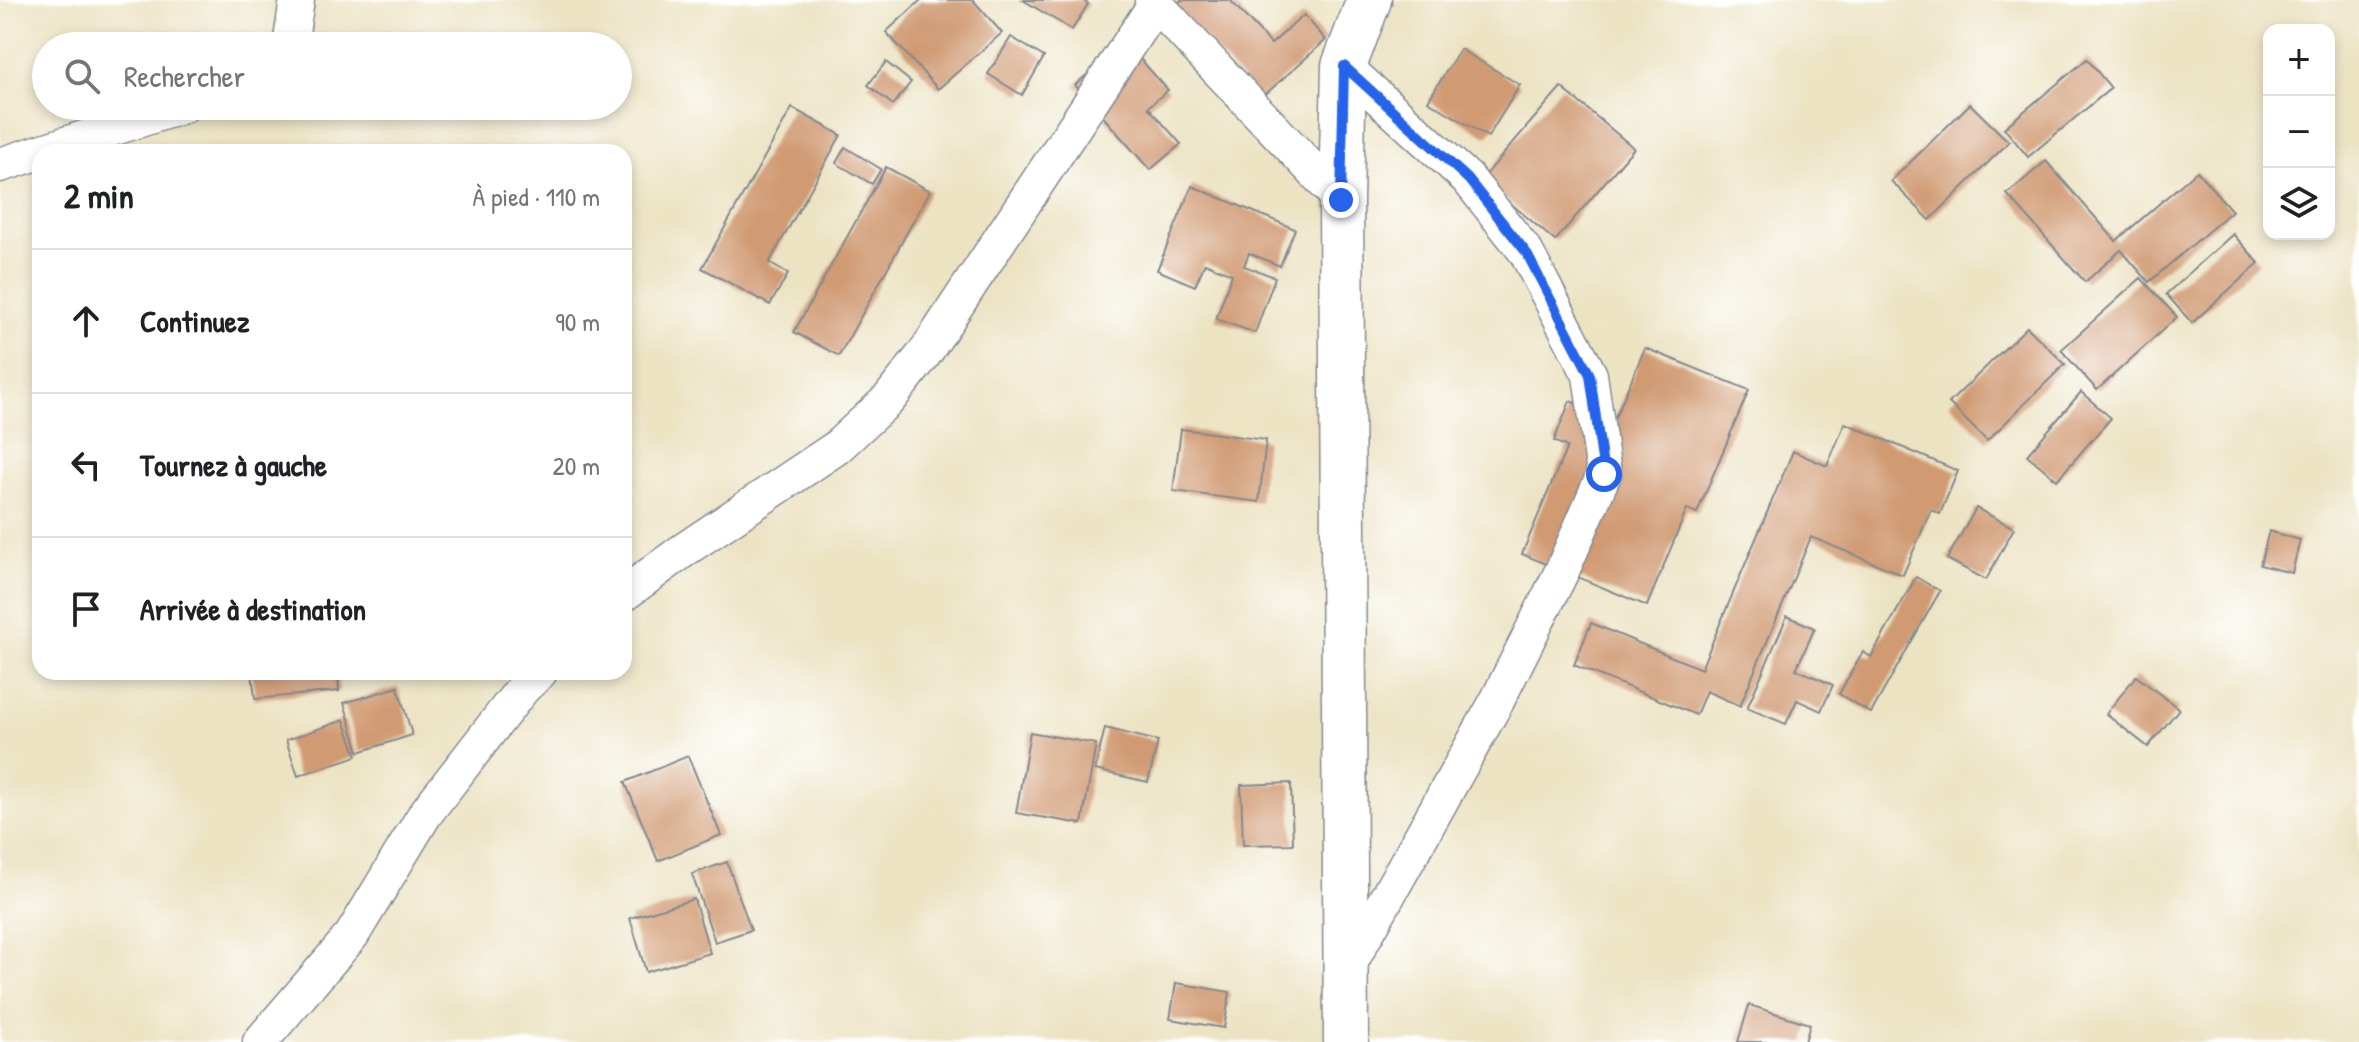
<!DOCTYPE html>
<html lang="fr">
<head>
<meta charset="utf-8">
<style>
	body { margin:0; font-family:"Patrick Hand",sans-serif; background:#f6f6f6; color:#202124 }
	.controls { position:absolute; right:24px; top:24px; display:grid; overflow:hidden; border-radius:16px; box-shadow:0 4px 12px #0003 }
	.controls button { width:72px; height:72px; display:grid; place-items:center; padding:0; border:0; border-bottom:2px solid #e0e0e0; background:#fff; color:#202124; font:40px sans-serif }
	.stop { position:absolute; width:24px; height:24px; margin:-18px; border:6px solid #2563eb; border-radius:50%; background:#fff }
	.stop.end { background:#2563eb; border-color:#fff; box-shadow:0 2px 8px #0008 }
	.list { margin:0; padding:0; list-style:none }
	h2 { display:flex; justify-content:space-between; align-items:center; height:104px; margin:0; padding:0 32px; font-size:34px }
	h2 small { font-size:26px; font-weight:400; color:#757577 }
	.list li { display:grid; grid-template-columns:52px 1fr auto; gap:24px; align-items:center; box-sizing:border-box; height:144px; padding:0 32px; border-top:2px solid #e0e0e0 }
	.list b { display:block; font-size:30px; white-space:nowrap }
	.list em { font-size:26px; font-style:normal; color:#757577 }
	.icon { flex:none; width:44px; height:44px; fill:none; stroke:currentColor; stroke-width:2; stroke-linecap:round; stroke-linejoin:round }
	.map { position:relative; flex:none; width:2359px; height:1042px; overflow:hidden }
	.search { position:absolute; background:#fff; box-shadow:0 4px 12px #0003; left:32px; top:32px; width:600px; height:88px; display:flex; align-items:center; gap:20px; box-sizing:border-box; padding:0 28px; border-radius:44px; color:#757577; font-size:30px }
	.panel { position:absolute; background:#fff; box-shadow:0 4px 12px #0003; left:32px; top:144px; width:600px; height:536px; border-radius:24px }
	.map>svg:first-child { display:block }
	.building { fill:#d09a72 }
	.lines { fill:none; stroke-linecap:round; stroke-linejoin:round }
	.street-casing { stroke:#848990; stroke-width:37 }
	.secondary-casing { stroke:#848990; stroke-width:47 }
	.street { stroke:#fff; stroke-width:34 }
	.secondary { stroke:#fff; stroke-width:44 }
	.route { stroke:#2563eb; stroke-width:10 }
</style>
</head>
<body>
<div class="map">
<svg width="2359" height="1042" viewBox="0 0 2359 1042">
	<rect width="100%" height="100%" fill="#fff"/>
	<filter id="ink" filterUnits="userSpaceOnUse"><feTurbulence type="fractalNoise" baseFrequency=".0125" numOctaves="2"/><feDisplacementMap in="SourceGraphic" scale="16" xChannelSelector="R" yChannelSelector="G"/><feConvolveMatrix kernelMatrix="1 2 1 2 8 2 1 2 1" color-interpolation-filters="sRGB"/></filter>
	<filter id="wash" filterUnits="userSpaceOnUse"><feTurbulence type="fractalNoise" baseFrequency=".006" numOctaves="4" result="noise"/><feDisplacementMap in="SourceGraphic" scale="32" xChannelSelector="R" yChannelSelector="G"/><feGaussianBlur stdDeviation="1.8" result="paint"/><feColorMatrix in="noise" values="0 0 0 0 0 0 0 0 0 0 0 0 0 0 0 0 0 1.4 0 .05"/><feComposite in="paint" operator="in"/></filter>
	<g filter="url(#wash)">
		<rect width="100%" height="100%" fill="#ece3c3"/>
		<g id="blocks">
			<g class="building">
				<polygon points="921,0 973,0 1002,33 938,89 886,32"/>
				<polygon points="1023,0 1082,0 1088,4 1072,30"/>
				<polygon points="1181,0 1230,0 1271,44 1304,15 1326,40 1260,99 1175,6"/>
				<polygon points="1011,37 1044,57 1022,95 988,74"/>
				<polygon points="1125,42 1168,90 1148,107 1181,144 1150,170 1075,85"/>
				<polygon points="1460,49 1520,85 1488,137 1428,101"/>
				<polygon points="2087,59 2111,88 2028,157 2004,128"/>
				<polygon points="886,62 911,82 893,105 868,85"/>
				<polygon points="1561,87 1634,148 1555,241 1482,179"/>
				<polygon points="1970,104 2009,142 1930,220 1891,181"/>
				<polygon points="792,108 841,135 769,263 788,274 770,305 702,268"/>
				<polygon points="845,147 881,169 872,184 836,163"/>
				<polygon points="2046,161 2116,241 2197,171 2232,211 2149,282 2121,250 2085,282 2007,194"/>
				<polygon points="886,167 930,191 839,356 794,332"/>
				<polygon points="1192,186 1295,229 1280,266 1249,253 1244,266 1275,277 1255,333 1216,319 1232,274 1205,263 1195,286 1157,270"/>
				<polygon points="2233,234 2259,263 2192,323 2166,294"/>
				<polygon points="2141,278 2177,317 2097,390 2061,350"/>
				<polygon points="2027,327 2065,364 1987,441 1949,403"/>
				<polygon points="1645,348 1749,390 1697,513 1687,509 1647,606 1522,554 1567,447 1554,441 1570,401 1614,420"/>
				<polygon points="2081,392 2111,418 2057,480 2027,455"/>
				<polygon points="1845,423 1958,471 1940,514 1931,510 1903,575 1811,537 1740,706 1706,691 1696,715 1574,665 1591,623 1701,669 1793,451 1827,466"/>
				<polygon points="1181,429 1266,440 1259,502 1173,491"/>
				<polygon points="1976,508 2014,528 1986,580 1947,559"/>
				<polygon points="2269,531 2300,540 2292,573 2260,565"/>
				<polygon points="1916,577 1940,591 1871,713 1839,694 1863,652 1871,657"/>
				<polygon points="1787,616 1815,628 1796,669 1833,685 1821,711 1797,700 1786,724 1747,708"/>
				<polygon points="252,672 338,672 339,691 255,699"/>
				<polygon points="2136,676 2179,709 2148,747 2106,714"/>
				<polygon points="398,687 412,735 359,752 344,703"/>
				<polygon points="344,720 357,756 298,776 286,740"/>
				<polygon points="1105,728 1158,741 1148,782 1095,770"/>
				<polygon points="1030,732 1096,744 1082,824 1016,813"/>
				<polygon points="688,756 721,835 658,861 625,782"/>
				<polygon points="1291,783 1293,844 1243,845 1241,785"/>
				<polygon points="727,862 751,930 715,942 692,874"/>
				<polygon points="694,899 710,953 646,972 630,918"/>
				<polygon points="1176,983 1230,992 1224,1028 1170,1019"/>
				<polygon points="1749,1005 1810,1024 1805,1042 1738,1042"/>
			</g>
		</g>
	</g>
	<g filter="url(#ink)">
		<use href="#blocks" fill-opacity="0" stroke="#848990" stroke-width="2"/>
		<g class="lines">
			<defs>
				<g id="street">
					<polyline points="1152,0 1341,200"/>
					<polyline points="290,46 297,0"/>
					<polyline points="1344,66 1468,179 1526,252 1590,375 1604,474 1562,571 1497,701 1345,972"/>
					<polyline points="0,165 183,106"/>
					<polyline points="624,594 684,550 836,448 889,399 925,353 1156,3"/>
					<polyline points="260,1042 352,935 425,814 523,688 540,672"/>
				</g>
				<polyline id="secondary" points="1346,1042 1341,200 1344,66 1369,0"/>
			</defs>
			<use href="#street" class="street-casing"/>
			<use href="#secondary" class="secondary-casing"/>
			<use href="#street" class="street"/>
			<use href="#secondary" class="secondary"/>
		</g>
	</g>
	<g class="lines" filter="url(#ink)">
		<polyline class="route" points="1341,200 1344,66 1468,179 1526,252 1590,375 1604,474"/>
	</g>
</svg>
<div class="controls">
<button>+</button>
<button>−</button>
<button><svg class="icon" aria-label="layers" viewBox="0 0 24 24"><path d="M12 4l9 5-9 5-9-5zM3 14l9 5 9-5"/></svg></button>
</div>
<div class="stop" style="left:1604px;top:474px"></div>
<div class="stop end" style="left:1341px;top:200px"></div>
<div class="search"><svg class="icon" aria-label="search" viewBox="0 0 24 24"><circle cx="10" cy="10" r="6"/><path d="M15 15l6 6"/></svg>Rechercher</div>
<section class="panel">
<h2>2 min<small>À pied · 110 m</small></h2>
<ul class="list">
<li><svg class="icon" aria-label="ahead" viewBox="0 0 24 24"><path d="M12 20V5M6 11l6-6 6 6"/></svg><div><b>Continuez</b></div><em>90 m</em></li>
<li><svg class="icon" aria-label="left" viewBox="0 0 24 24"><path d="M17 20v-9H6M10 6l-5 5 5 5"/></svg><div><b>Tournez à gauche</b></div><em>20 m</em></li>
<li><svg class="icon" aria-label="arrive" viewBox="0 0 24 24"><path d="M6 21V4h12l-3 4 3 4H6"/></svg><div><b>Arrivée à destination</b></div></li>
</ul>
</section>
</div>
</body>
</html>
